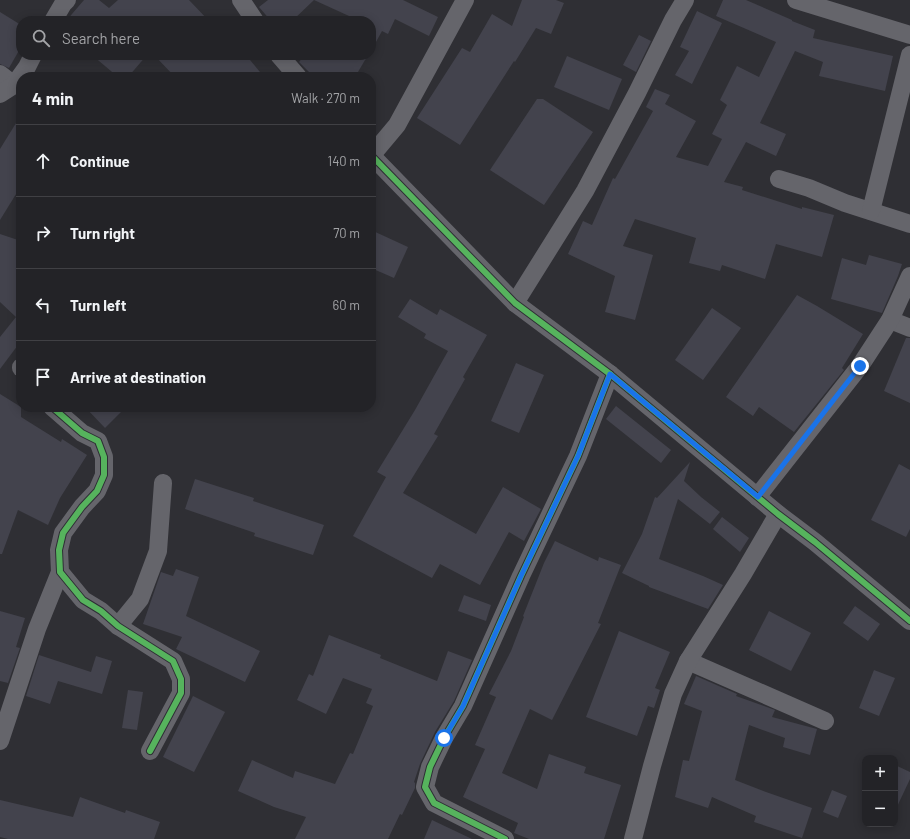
<!DOCTYPE html>
<html lang="en">
<head>
<meta charset="utf-8">
<style>
	body { margin:0; font-family:Barlow,sans-serif; background:#2f2f33; color:#f1f3f6 }
	.controls { position:absolute; right:12px; bottom:12px; display:grid; overflow:hidden; border-radius:8px; box-shadow:0 2px 10px #0003 }
	.controls button { width:36px; height:36px; display:grid; place-items:center; padding:0; border:0; border-bottom:1px solid #404044; background:#232327; color:#f1f3f6; font:20px sans-serif }
	.stop { position:absolute; width:12px; height:12px; margin:-9px; border:3px solid #1a73e8; border-radius:50%; background:#fff }
	.stop.end { background:#1a73e8; border-color:#fff; box-shadow:0 1px 4px #0008 }
	.list { margin:0; padding:0; list-style:none }
	h2 { display:flex; justify-content:space-between; align-items:center; height:52px; margin:0; padding:0 16px; font-size:17px }
	h2 small { font-size:13px; font-weight:400; color:#a3a4a7 }
	.list li { display:grid; grid-template-columns:26px 1fr auto; gap:12px; align-items:center; box-sizing:border-box; height:72px; padding:0 16px; border-top:1px solid #404044 }
	.list b { display:block; font-size:15px; white-space:nowrap }
	.list em { font-size:13px; font-style:normal; color:#a3a4a7 }
	.icon { flex:none; width:22px; height:22px; fill:none; stroke:currentColor; stroke-width:2; stroke-linecap:round; stroke-linejoin:round }
	.map { position:relative; flex:none; width:910px; height:839px; overflow:hidden }
	.search { position:absolute; background:#232327; box-shadow:0 2px 10px #0003; left:16px; top:16px; width:360px; height:44px; display:flex; align-items:center; gap:10px; box-sizing:border-box; padding:0 14px; border-radius:16px; color:#a3a4a7; font-size:15px }
	.panel { position:absolute; background:#232327; box-shadow:0 2px 10px #0003; left:16px; top:72px; width:360px; height:340px; border-radius:16px }
	.map>svg:first-child { display:block }
	.building { fill:#43434d }
	.lines { fill:none; stroke-linecap:round; stroke-linejoin:round }
	.minor { stroke:#65656b; stroke-width:18 }
	.cycleway-casing { stroke:#2e2e35; stroke-width:8 }
	.cycleway { stroke:#56b35d; stroke-width:6 }
	.route { stroke:#1a73e8; stroke-width:5 }
</style>
</head>
<body>
<div class="map">
<svg width="910" height="839" viewBox="0 0 910 839">
	<rect width="100%" height="100%" fill="#2f2f34"/>
	<g class="building">
		<polygon points="84,0 99,0 109,8 118,0 189,0 209,21 66,21"/>
		<polygon points="268,0 403,0 438,17 429,36 395,19 388,34 382,31 371,51 371,21 360,21 314,0 292,21 271,21 259,7"/>
		<polygon points="522,0 556,0 564,3 551,34 536,28 515,62 514,61 460,145 417,118 462,48 470,52 492,14 512,26"/>
		<polygon points="723,0 746,0 792,20 792,21 815,30 813,38 893,56 885,91 819,76 823,62 795,51 760,123 786,134 776,156 746,142 724,182 743,187 742,190 802,209 802,207 834,215 822,257 776,244 765,279 722,265 720,271 689,263 696,238 635,219 623,246 653,255 635,320 605,312 615,276 568,254 583,221 592,225 613,178 615,179 653,111 646,107 655,89 670,95 665,104 696,121 676,157 708,166 722,139 712,134 727,105 720,100 737,66 759,77 776,42 716,16"/>
		<polygon points="697,11 722,23 692,84 675,75 689,51 680,47"/>
		<polygon points="0,12 21,25 21,47 9,68 0,64"/>
		<polygon points="639,35 651,41 636,72 623,65"/>
		<polygon points="92,55 147,55 128,77 118,77"/>
		<polygon points="154,55 246,55 264,77 175,77"/>
		<polygon points="305,55 368,55 355,77 314,77 299,62"/>
		<polygon points="567,56 622,79 609,110 554,87"/>
		<polygon points="537,99 543,99 593,132 544,205 490,170"/>
		<polygon points="21,115 21,186 0,220 0,149"/>
		<polygon points="371,230 408,247 394,278 371,268"/>
		<polygon points="0,234 21,241 21,341 0,369 0,337 16,317 0,302"/>
		<polygon points="869,255 902,264 898,276 882,313 831,299 842,258 866,265"/>
		<polygon points="797,295 817,306 863,334 842,368 844,370 794,432 759,407 753,416 726,397"/>
		<polygon points="410,299 437,315 440,309 487,335 463,377 465,379 434,434 438,436 403,493 476,534 503,487 541,509 524,541 509,532 480,585 440,564 432,578 353,536 386,477 377,472 415,410 448,351 424,338 426,334 398,317"/>
		<polygon points="712,308 741,328 703,380 675,360"/>
		<polygon points="906,338 910,338 910,403 884,391"/>
		<polygon points="516,363 544,375 519,433 491,421"/>
		<polygon points="0,394 21,407 21,417 61,442 62,439 87,455 60,498 48,525 18,510 2,554 0,554"/>
		<polygon points="616,406 671,450 661,463 606,419"/>
		<polygon points="85,407 126,407 105,428"/>
		<polygon points="690,462 684,481 701,497 720,512 710,524 678,499 659,559 703,576 723,585 708,609 649,587 649,586 622,573 642,534 655,497 657,498"/>
		<polygon points="899,464 910,470 910,529 906,537 871,520"/>
		<polygon points="195,479 254,498 253,501 324,525 313,555 254,536 255,533 185,509"/>
		<polygon points="722,517 749,538 740,552 713,529"/>
		<polygon points="555,541 598,561 599,557 621,565 598,623 601,624 552,720 530,709 502,773 537,789 549,754 586,767 584,773 621,785 604,839 529,839 514,833 518,823 463,797 485,749 475,745 496,697 489,694 511,651 524,617 523,616 544,563"/>
		<polygon points="176,569 199,577 186,616 260,651 245,682 176,649 182,637 143,624 161,572 173,576"/>
		<polygon points="464,595 491,605 486,621 458,611"/>
		<polygon points="855,606 880,624 868,641 843,623"/>
		<polygon points="0,611 25,618 16,647 20,648 8,683 0,681"/>
		<polygon points="769,611 811,633 791,671 749,650"/>
		<polygon points="619,631 670,652 655,688 660,690 654,708 648,706 637,736 586,717"/>
		<polygon points="329,635 381,655 380,658 437,681 448,651 472,660 454,701 435,732 420,764 414,782 415,783 415,788 402,815 400,814 388,839 295,839 306,817 274,807 238,791 252,760 293,778 295,771 335,784 350,753 353,754 373,706 366,703 372,689 343,678 326,714 297,700 309,674 313,676"/>
		<polygon points="39,655 91,672 96,656 112,661 102,694 58,681 50,704 26,696"/>
		<polygon points="874,670 895,678 879,716 859,708"/>
		<polygon points="696,676 737,694 736,696 775,710 772,717 817,729 810,755 783,747 785,738 749,725 735,780 766,792 812,808 802,838 754,822 756,816 712,797 708,808 675,797 683,760 689,761 702,711 684,704"/>
		<polygon points="128,690 143,692 137,730 122,728"/>
		<polygon points="193,696 225,712 194,772 163,757"/>
		<polygon points="895,765 910,772 910,779 895,811"/>
		<polygon points="832,790 847,796 838,818 823,812"/>
		<polygon points="80,797 125,813 126,810 160,822 154,839 8,839 0,837 0,800 73,817"/>
		<polygon points="432,820 472,839 424,839"/>
	</g>
	<g class="lines">
		<g class="minor">
			<polyline points="241,0 255,21"/>
			<polyline points="796,0 910,35"/>
			<polyline points="53,21 63,4 67,0"/>
			<polyline points="279,55 298,77"/>
			<polyline points="0,74 14,85"/>
			<polyline points="0,94 14,85 27,67 33,55"/>
			<polyline points="371,155 515,303 610,374 778,514 815,542 910,621"/>
			<polyline points="371,156 397,125 465,0"/>
			<polyline points="779,179 809,188 845,203 910,224"/>
			<polyline points="871,211 910,55"/>
			<polyline points="515,303 585,191 637,93 673,20 685,0"/>
			<polyline points="890,320 910,328"/>
			<polyline points="21,367 21,368"/>
			<polyline points="52,407 82,433 98,441 104,457 104,475 97,491 82,507 63,533 59,550 60,572 83,600 101,611 118,626 173,661 181,679 181,693 150,751"/>
			<polyline points="757,497 860,366 890,320 910,276"/>
			<polyline points="118,626 140,599 158,551 163,483"/>
			<polyline points="688,661 825,721"/>
			<polyline points="0,741 37,629 60,572"/>
			<polyline points="505,839 434,803 425,787 430,767 444,738 463,706 521,576 578,456 610,374"/>
			<polyline points="633,839 652,766 673,694 688,661 743,574 778,514"/>
		</g>
		<defs>
			<g id="cycleway">
				<polyline points="371,155 515,303 610,374 778,514 815,542 910,621"/>
				<polyline points="52,407 82,433 98,441 104,457 104,475 97,491 82,507 63,533 59,550 60,572 83,600 101,611 118,626 173,661 181,679 181,693 150,751"/>
				<polyline points="505,839 434,803 425,787 430,767 444,738 463,706 521,576 578,456 610,374"/>
			</g>
		</defs>
		<use href="#cycleway" class="cycleway-casing"/>
		<use href="#cycleway" class="cycleway"/>
	</g>
	<g class="lines">
		<polyline class="route" points="444,738 463,706 521,576 578,456 610,374 758,497 860,366"/>
	</g>
</svg>
<div class="controls">
<button>+</button>
<button>−</button>
</div>
<div class="stop" style="left:444px;top:738px"></div>
<div class="stop end" style="left:860px;top:366px"></div>
<div class="search"><svg class="icon" aria-label="search" viewBox="0 0 24 24"><circle cx="10" cy="10" r="6"/><path d="M15 15l6 6"/></svg>Search here</div>
<section class="panel">
<h2>4 min<small>Walk · 270 m</small></h2>
<ul class="list">
<li><svg class="icon" aria-label="ahead" viewBox="0 0 24 24"><path d="M12 20V5M6 11l6-6 6 6"/></svg><div><b>Continue</b></div><em>140 m</em></li>
<li><svg class="icon" aria-label="right" viewBox="0 0 24 24"><path d="M7 20v-9h11M14 6l5 5-5 5"/></svg><div><b>Turn right</b></div><em>70 m</em></li>
<li><svg class="icon" aria-label="left" viewBox="0 0 24 24"><path d="M17 20v-9H6M10 6l-5 5 5 5"/></svg><div><b>Turn left</b></div><em>60 m</em></li>
<li><svg class="icon" aria-label="arrive" viewBox="0 0 24 24"><path d="M6 21V4h12l-3 4 3 4H6"/></svg><div><b>Arrive at destination</b></div></li>
</ul>
</section>
</div>
</body>
</html>
